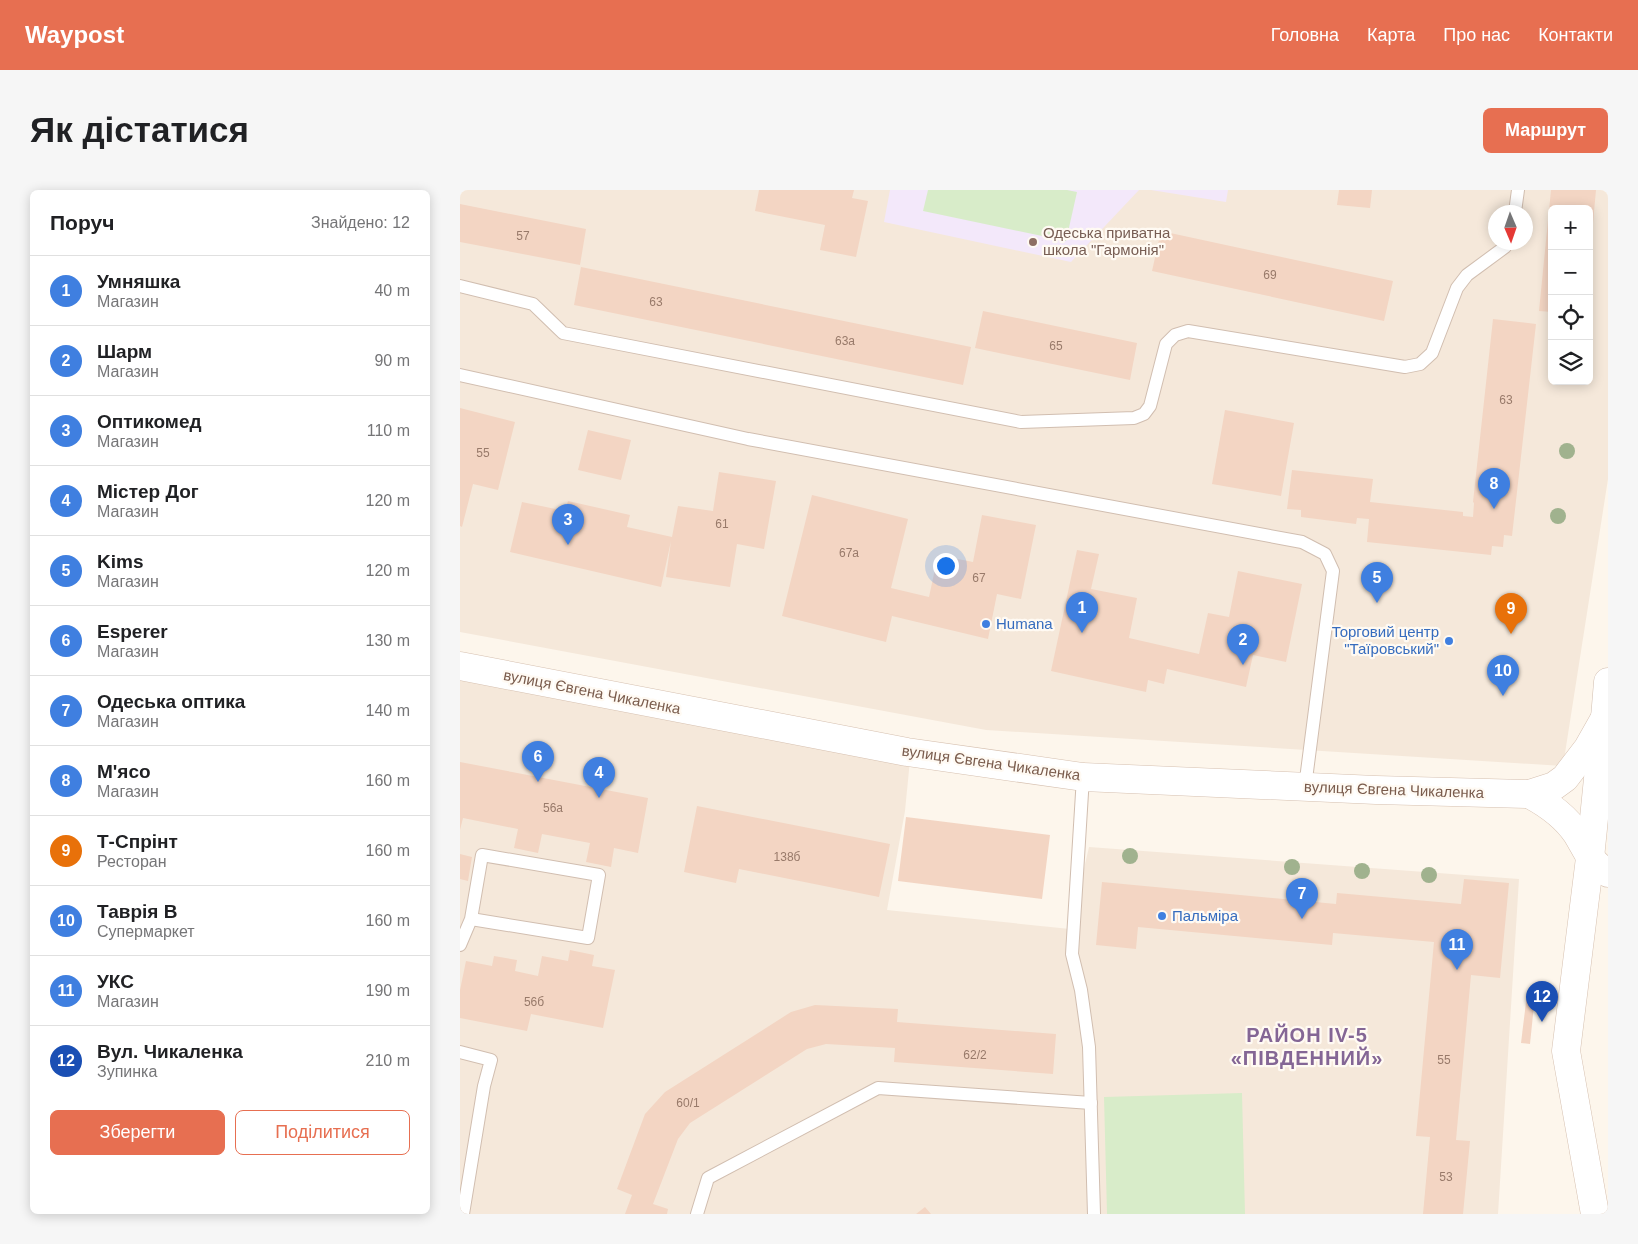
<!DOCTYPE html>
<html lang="uk">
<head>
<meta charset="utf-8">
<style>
	body { margin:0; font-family:Arial,sans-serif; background:#f6f6f6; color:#202124 }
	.controls { position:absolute; right:15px; top:15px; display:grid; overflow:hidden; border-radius:8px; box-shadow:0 2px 12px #0003 }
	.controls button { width:45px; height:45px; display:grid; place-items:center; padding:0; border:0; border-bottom:1px solid #e0e0e0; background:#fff; color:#202124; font:25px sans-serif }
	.compass { position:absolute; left:1028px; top:15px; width:45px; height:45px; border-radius:50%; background:#fff; box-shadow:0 2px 12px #0003; rotate:178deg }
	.you { position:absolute; left:485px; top:375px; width:18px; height:18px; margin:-12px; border:4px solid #fff; border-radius:50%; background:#1a73e8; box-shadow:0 0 0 8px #1a73e833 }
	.badge { display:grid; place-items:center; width:32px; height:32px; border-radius:50%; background:#e76f51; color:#fff; font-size:16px; font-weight:700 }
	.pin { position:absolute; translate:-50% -41px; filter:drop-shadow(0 1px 2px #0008) }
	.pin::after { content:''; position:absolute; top:26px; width:18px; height:15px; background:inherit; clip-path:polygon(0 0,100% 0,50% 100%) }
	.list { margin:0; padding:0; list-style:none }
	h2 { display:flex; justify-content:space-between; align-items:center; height:65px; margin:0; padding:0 20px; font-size:21px }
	h2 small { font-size:16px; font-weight:400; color:#757577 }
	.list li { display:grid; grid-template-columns:32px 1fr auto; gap:15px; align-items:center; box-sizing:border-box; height:70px; padding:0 20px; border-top:1px solid #e0e0e0 }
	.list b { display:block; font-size:19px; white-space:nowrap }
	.list p { margin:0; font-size:16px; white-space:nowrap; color:#757577 }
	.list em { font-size:16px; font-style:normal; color:#757577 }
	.actions { display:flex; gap:10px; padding:15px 20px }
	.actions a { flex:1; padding:11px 0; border:1px solid #e76f51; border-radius:8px; text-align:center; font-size:18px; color:#e76f51 }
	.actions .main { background:#e76f51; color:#fff }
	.icon { flex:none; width:28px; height:28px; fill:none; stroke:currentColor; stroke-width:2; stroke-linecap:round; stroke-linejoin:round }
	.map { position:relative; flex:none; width:1148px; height:1024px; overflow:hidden; border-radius:8px }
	header { display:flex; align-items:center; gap:30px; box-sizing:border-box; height:70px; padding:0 25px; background:#e76f51; color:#fff }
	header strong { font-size:24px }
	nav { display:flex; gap:28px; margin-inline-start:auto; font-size:18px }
	.intro { display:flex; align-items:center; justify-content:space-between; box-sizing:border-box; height:120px; padding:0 30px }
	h1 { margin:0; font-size:35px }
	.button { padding:12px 22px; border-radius:8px; background:#e76f51; color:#fff; font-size:18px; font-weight:700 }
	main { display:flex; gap:30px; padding:0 30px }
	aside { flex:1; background:#fff; border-radius:8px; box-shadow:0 2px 12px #0003 }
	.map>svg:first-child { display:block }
	.residential { fill:#f5e8da; fill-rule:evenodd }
	.education { fill:#f3e8fa }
	.green { fill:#d8ecc9 }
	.building { fill:#f3d5c3 }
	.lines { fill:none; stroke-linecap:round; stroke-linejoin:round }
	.service-casing { stroke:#d1beb0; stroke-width:14 }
	.tertiary-casing { stroke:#d1beb0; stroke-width:29 }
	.secondary-casing { stroke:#d6c0b0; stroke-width:29 }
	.service { stroke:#fff; stroke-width:12 }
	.tertiary { stroke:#fff; stroke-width:28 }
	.secondary { stroke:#fff; stroke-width:28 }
	.tree { fill:#a0b28e }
	.education-dot { fill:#8d6e63; stroke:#fffaf3; stroke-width:2 }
	.shop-dot { fill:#3f7fe0; stroke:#fffaf3; stroke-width:2 }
	.labels { text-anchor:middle; stroke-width:4.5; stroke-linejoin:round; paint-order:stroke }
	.number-label { font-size:12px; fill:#987a6a }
	.education-label { font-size:15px; fill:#785e54; stroke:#fffaf3; text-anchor:start }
	.shop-label { font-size:15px; fill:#366cbe; stroke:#fffaf3; text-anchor:start }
	.street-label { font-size:15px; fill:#7a5c4d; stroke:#fffaf3 }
	.district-label { font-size:20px; font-weight:bold; letter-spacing:1px; fill:#846695; stroke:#fffaf3 }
</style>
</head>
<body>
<header>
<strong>Waypost</strong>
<nav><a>Головна</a><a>Карта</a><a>Про нас</a><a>Контакти</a></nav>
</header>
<div class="intro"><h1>Як дістатися</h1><a class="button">Маршрут</a></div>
<main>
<aside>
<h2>Поруч<small>Знайдено: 12</small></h2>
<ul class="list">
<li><span class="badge" style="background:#3f7fe0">1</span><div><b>Умняшка</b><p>Магазин</p></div><em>40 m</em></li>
<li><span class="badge" style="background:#3f7fe0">2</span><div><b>Шарм</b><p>Магазин</p></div><em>90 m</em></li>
<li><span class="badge" style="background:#3f7fe0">3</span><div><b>Оптикомед</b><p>Магазин</p></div><em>110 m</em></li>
<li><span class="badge" style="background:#3f7fe0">4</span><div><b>Містер Дог</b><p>Магазин</p></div><em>120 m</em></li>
<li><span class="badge" style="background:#3f7fe0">5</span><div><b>Kims</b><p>Магазин</p></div><em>120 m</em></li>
<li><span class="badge" style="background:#3f7fe0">6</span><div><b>Esperer</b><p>Магазин</p></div><em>130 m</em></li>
<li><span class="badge" style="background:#3f7fe0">7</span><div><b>Одеська оптика</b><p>Магазин</p></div><em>140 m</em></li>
<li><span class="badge" style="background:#3f7fe0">8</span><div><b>М'ясо</b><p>Магазин</p></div><em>160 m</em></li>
<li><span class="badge" style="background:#e8710a">9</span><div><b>Т-Спрінт</b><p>Ресторан</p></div><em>160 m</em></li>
<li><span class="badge" style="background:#3f7fe0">10</span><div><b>Таврія В</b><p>Супермаркет</p></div><em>160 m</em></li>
<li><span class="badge" style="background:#3f7fe0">11</span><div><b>УКС</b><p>Магазин</p></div><em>190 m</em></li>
<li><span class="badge" style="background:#1a4fb4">12</span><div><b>Вул. Чикаленка</b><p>Зупинка</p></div><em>210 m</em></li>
</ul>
<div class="actions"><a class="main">Зберегти</a><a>Поділитися</a></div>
</aside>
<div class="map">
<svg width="1148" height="1024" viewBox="0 0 1148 1024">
	<rect width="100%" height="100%" fill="#fdf6ec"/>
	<g class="residential">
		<path d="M0 0H1148V289L1103 576 526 540 0 442ZM1092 19H1129V191H1092ZM1036 22H1066V52H1036Z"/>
		<polygon points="0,490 450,570 445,621 427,720 610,739 629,657 1059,689 1038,1024 0,1024"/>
	</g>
	<g class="education">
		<polygon points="430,0 679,0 611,72 424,32"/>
		<polygon points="691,0 768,0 766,12"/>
	</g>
	<g class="green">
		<polygon points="468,0 607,0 617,2 606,51 463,21"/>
		<polygon points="782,903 785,1024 647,1024 644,907"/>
	</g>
	<g class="building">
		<polygon points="299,0 394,0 392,8 408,11 396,67 360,60 365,35 295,21"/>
		<polygon points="879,0 912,0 910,18 877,15"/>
		<polygon points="1091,0 1136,0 1131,55 1129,55 1129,19 1092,19 1092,122 1079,121"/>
		<polygon points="0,14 126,39 120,75 0,52"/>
		<polygon points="701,41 933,91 924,131 692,81"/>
		<polygon points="121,77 511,157 503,195 114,115"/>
		<polygon points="523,121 677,153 670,190 515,158"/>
		<polygon points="1033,129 1076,134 1052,346 1044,345 1043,357 1032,356 1031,365 907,352 909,329 897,328 896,334 841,327 841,320 827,319 832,280 913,289 910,312 1003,322 1003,326 1013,327 1014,313 1013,312"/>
		<polygon points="0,218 55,232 38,300 13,294 2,337 0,336"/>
		<polygon points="765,220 834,233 821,306 752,294"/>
		<polygon points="128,240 171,250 161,290 118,280"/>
		<polygon points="259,282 316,291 304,359 277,354 270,397 206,387 211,351 201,397 50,362 62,312 105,321 108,311 170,325 167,337 212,347 218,316 253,321"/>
		<polygon points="352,305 448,329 431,398 469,407 478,365 513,372 522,325 576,335 561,409 537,404 528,449 432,426 426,452 322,426"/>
		<polygon points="617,360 639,364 631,399 677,408 669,448 739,464 748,423 769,427 778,381 842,394 826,472 793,465 786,497 707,479 704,494 688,490 686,502 591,481"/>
		<polygon points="0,572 188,608 178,663 154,658 151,677 126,672 130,653 82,644 78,663 54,658 58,639 3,628 0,640"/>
		<polygon points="237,616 430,654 419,707 279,679 276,693 224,682"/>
		<polygon points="446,627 590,645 582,709 438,691"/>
		<polygon points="0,664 12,667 8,691 0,689"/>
		<polygon points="1004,689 1049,693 1040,788 1011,785 996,950 1010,951 1003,1024 963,1024 970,947 956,946 974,752 873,743 872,755 678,737 676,759 636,755 642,692 876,714 877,703 1001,714"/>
		<polygon points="110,760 134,765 132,776 155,780 143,838 71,824 67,841 0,828 0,800 6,771 32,776 34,766 57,770 55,781 78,786 82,766 108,771"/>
		<polygon points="1067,804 1075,805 1070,854 1061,853"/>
		<polygon points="355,815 438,819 437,832 596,844 593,884 434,872 435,858 366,854 347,859 230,933 218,949 193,1014 208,1019 207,1024 165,1024 172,1005 157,999 185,924 205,902 331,822"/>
		<polygon points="465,1017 471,1024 456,1024"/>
	</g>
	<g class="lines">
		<defs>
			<g id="service">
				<polyline points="1055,22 1058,0"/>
				<polyline points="0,96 73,114 103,143 561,232 674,228 684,224 690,216 706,154 715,145 728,141 945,177 960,174 972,163 997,98 1007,85 1045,57 1047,52"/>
				<polyline points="0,185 288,249 842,352 865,364 873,381 845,597"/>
				<polyline points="623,587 612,764 621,800 629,857 634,1024"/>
				<polyline points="0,755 11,729 22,665 139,685 128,748 11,729"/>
				<polyline points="0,862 31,870 24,896 3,1024"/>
				<polyline points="237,1024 248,988 418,898 631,913"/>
			</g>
			<polyline id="tertiary" points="1145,528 1148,492"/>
			<g id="secondary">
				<polyline points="0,476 447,562 623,587 916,600 1069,604 1094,596 1105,588 1128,558 1145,528"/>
				<path d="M1069 604C1088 614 1105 626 1117 644 1127 660 1130 673 1148 683"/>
				<polyline points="1135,1024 1106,861 1130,668 1143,539"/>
			</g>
		</defs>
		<use href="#service" class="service-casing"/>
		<use href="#tertiary" class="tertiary-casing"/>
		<use href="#secondary" class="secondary-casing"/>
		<use href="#service" class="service"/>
		<use href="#tertiary" class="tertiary"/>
		<use href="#secondary" class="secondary"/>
	</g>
	<g class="tree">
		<circle cx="1107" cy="261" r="8"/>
		<circle cx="1098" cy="326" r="8"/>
		<circle cx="670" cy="666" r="8"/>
		<circle cx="832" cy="677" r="8"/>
		<circle cx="902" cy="681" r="8"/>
		<circle cx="969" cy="685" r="8"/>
	</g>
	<circle class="education-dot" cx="573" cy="52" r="5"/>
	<g class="shop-dot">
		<circle cx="526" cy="434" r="5"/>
		<circle cx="989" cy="451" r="5"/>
		<circle cx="702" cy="726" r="5"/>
	</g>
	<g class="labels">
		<g class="number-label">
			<text x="63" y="50">57</text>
			<text x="810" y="89">69</text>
			<text x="196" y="116">63</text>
			<text x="385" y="155">63а</text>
			<text x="596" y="160">65</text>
			<text x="1046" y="214">63</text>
			<text x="23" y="267">55</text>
			<text x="262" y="338">61</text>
			<text x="389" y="367">67а</text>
			<text x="519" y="392">67</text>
			<text x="93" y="622">56а</text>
			<text x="327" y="671">138б</text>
			<text x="74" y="816">56б</text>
			<text x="515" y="869">62/2</text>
			<text x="984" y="874">55</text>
			<text x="228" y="917">60/1</text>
			<text x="986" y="991">53</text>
		</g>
		<g class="education-label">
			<text x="583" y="48">Одеська приватна<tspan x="583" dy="17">школа "Гармонія"</tspan></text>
		</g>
		<g class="shop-label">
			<text x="536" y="439">Humana</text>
			<text x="979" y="447" text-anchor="end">Торговий центр<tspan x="979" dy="17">"Таїровський"</tspan></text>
			<text x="712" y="731">Пальміра</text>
		</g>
		<g class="street-label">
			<text transform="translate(132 502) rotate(11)" y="5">вулиця Євгена Чикаленка</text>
			<text transform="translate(531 573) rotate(8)" y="5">вулиця Євгена Чикаленка</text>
			<text transform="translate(934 600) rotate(2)" y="5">вулиця Євгена Чикаленка</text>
		</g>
		<g class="district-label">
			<text x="847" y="852">РАЙОН IV-5<tspan x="847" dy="23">«ПІВДЕННИЙ»</tspan></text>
		</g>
	</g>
</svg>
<div class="controls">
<button>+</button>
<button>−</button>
<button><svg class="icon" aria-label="locate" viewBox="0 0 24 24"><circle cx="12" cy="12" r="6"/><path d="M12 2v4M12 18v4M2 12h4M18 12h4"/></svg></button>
<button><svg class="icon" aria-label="layers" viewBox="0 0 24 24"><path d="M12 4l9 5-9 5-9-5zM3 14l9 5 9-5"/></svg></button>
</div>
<svg class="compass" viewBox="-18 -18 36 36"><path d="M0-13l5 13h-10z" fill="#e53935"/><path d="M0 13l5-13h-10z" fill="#757577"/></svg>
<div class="you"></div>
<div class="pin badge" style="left:622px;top:443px;background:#3f7fe0">1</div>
<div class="pin badge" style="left:783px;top:475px;background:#3f7fe0">2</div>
<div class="pin badge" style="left:108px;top:355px;background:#3f7fe0">3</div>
<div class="pin badge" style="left:139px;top:608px;background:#3f7fe0">4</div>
<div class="pin badge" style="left:917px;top:413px;background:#3f7fe0">5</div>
<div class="pin badge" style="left:78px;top:592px;background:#3f7fe0">6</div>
<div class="pin badge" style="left:842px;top:729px;background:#3f7fe0">7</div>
<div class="pin badge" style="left:1034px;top:319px;background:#3f7fe0">8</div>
<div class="pin badge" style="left:1051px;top:444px;background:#e8710a">9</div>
<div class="pin badge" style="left:1043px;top:506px;background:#3f7fe0">10</div>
<div class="pin badge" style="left:997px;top:780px;background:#3f7fe0">11</div>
<div class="pin badge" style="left:1082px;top:832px;background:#1a4fb4">12</div>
</div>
</main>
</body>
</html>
